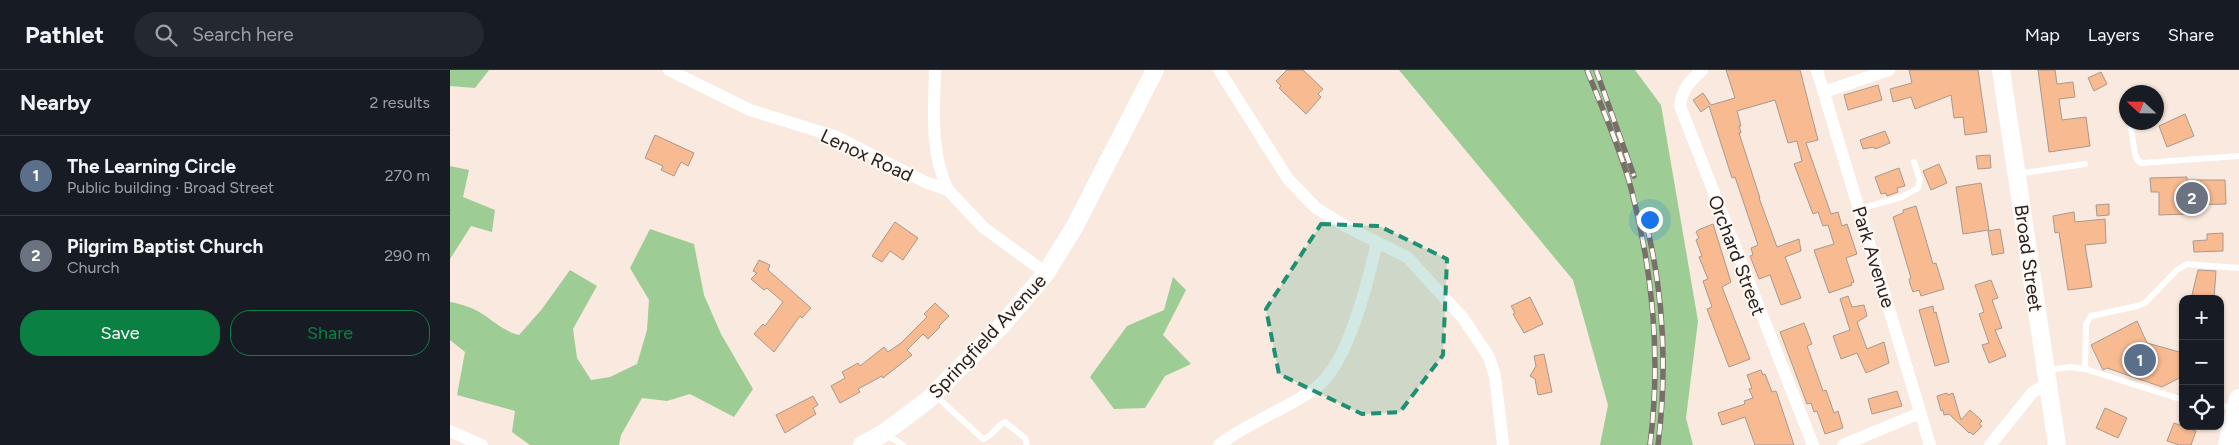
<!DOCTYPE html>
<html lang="en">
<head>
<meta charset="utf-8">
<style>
	body { margin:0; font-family:Figtree,sans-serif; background:#242831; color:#f1f3f6 }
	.controls { position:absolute; right:15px; bottom:15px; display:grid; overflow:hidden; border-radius:10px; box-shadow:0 1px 4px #0004 }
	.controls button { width:45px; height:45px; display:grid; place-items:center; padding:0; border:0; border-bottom:1px solid #363941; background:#171b24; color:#f1f3f6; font:25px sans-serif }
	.compass { position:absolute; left:1669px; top:15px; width:45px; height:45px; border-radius:50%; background:#171b24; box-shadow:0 1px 4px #0004; rotate:292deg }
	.you { position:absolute; left:1199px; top:149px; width:18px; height:18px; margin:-12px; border:4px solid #fff; border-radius:50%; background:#1a73e8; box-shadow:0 0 0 8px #1a73e833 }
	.badge { display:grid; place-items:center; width:32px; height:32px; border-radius:50%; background:#0b8043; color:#fff; font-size:16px; font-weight:700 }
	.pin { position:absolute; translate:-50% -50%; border:2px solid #fff; box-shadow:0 1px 5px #0006 }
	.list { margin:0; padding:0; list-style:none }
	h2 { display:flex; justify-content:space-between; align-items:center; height:65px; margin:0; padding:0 20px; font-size:21px }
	h2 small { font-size:16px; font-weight:400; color:#9ea1a6 }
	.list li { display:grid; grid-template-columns:32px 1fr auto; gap:15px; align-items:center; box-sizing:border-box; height:80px; padding:0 20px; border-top:1px solid #363941 }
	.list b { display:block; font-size:19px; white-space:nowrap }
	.list p { margin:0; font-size:16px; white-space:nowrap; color:#9ea1a6 }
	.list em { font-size:16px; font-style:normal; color:#9ea1a6 }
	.actions { display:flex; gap:10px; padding:15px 20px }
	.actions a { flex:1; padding:11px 0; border:1px solid #0b8043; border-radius:20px; text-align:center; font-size:18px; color:#0b8043 }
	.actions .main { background:#0b8043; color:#fff }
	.icon { flex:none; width:28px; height:28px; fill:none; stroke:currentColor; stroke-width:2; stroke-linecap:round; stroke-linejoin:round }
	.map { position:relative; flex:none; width:1789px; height:375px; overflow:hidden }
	header { display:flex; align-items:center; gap:30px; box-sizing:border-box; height:70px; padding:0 25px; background:#171b24; border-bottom:1px solid #363941 }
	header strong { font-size:24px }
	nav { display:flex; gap:28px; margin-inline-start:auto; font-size:18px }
	.search { width:350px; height:45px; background:#242831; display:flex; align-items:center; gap:12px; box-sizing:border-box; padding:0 18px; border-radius:28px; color:#9ea1a6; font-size:19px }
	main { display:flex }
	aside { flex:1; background:#171b24 }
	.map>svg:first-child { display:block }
	.forest { fill:#9ecc95 }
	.building { fill:#f8ba91; stroke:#a8998f }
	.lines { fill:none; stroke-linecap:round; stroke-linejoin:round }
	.lane { stroke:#fff; stroke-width:6 }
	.street { stroke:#fff; stroke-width:12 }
	.secondary { stroke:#fff; stroke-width:18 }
	.primary { stroke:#fff; stroke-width:20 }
	.rail-casing { stroke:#796f69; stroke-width:5.5 }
	.rail { stroke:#fff8f4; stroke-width:4; stroke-dasharray:11; stroke-linecap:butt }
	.marked { fill:#1f9071; fill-opacity:0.2; stroke:#1f9071; stroke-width:4; stroke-dasharray:10 6; stroke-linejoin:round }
	.labels { text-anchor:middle; stroke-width:4; stroke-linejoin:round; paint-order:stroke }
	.street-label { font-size:19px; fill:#27211e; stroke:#fff8f4 }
</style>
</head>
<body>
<header>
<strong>Pathlet</strong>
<div class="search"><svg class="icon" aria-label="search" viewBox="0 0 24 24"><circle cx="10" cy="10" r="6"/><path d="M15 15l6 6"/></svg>Search here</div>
<nav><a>Map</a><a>Layers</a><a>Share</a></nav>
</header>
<main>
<aside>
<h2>Nearby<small>2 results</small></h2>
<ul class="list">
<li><span class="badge" style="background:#5c6f8a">1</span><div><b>The Learning Circle</b><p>Public building · Broad Street</p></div><em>270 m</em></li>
<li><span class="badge" style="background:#6b7280">2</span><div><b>Pilgrim Baptist Church</b><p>Church</p></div><em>290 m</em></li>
</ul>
<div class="actions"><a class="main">Save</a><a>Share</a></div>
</aside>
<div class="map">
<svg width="1789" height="375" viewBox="0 0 1789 375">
	<rect width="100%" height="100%" fill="#fae9de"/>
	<g class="forest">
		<polygon points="0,0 39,0 25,18 0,16"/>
		<polygon points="949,0 1185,0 1211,35 1248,251 1236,348 1243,375 1150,375 1158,335 1123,210"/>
		<polygon points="0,96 19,100 13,127 45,140 42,162 21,156 0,189"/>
		<path d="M200 159 244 174 254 225 271 264 303 319 284 347 240 324 217 331 192 328 171 365 169 375H80L62 362 65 341 7 325 15 282 0 270V232C12 234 24 238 34 245 46 253 54 261 69 265L92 239 120 200 147 216 123 259 127 288 141 310 160 307 187 294 197 260 199 230 180 198Z"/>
		<polygon points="723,207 736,220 713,265 741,294 715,306 695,338 664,339 640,307 677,256 714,240"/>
	</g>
	<g class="building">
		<polygon points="837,0 853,0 873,19 868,24 871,27 856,44 829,18 831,16 826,11"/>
		<polygon points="1276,0 1350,0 1368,70 1356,73 1381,144 1388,142 1392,156 1397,154 1407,184 1396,188 1404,212 1401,213 1402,215 1379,223 1364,180 1384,174 1378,155 1373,156 1368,142 1363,144 1344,94 1352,91 1347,71 1338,73 1325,30 1287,41 1291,56 1289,56 1291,63 1289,63 1310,128 1309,128 1327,177 1349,169 1351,181 1335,187 1351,228 1331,235 1320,205 1309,209 1300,186 1303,185 1301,178 1308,175 1285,107 1282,108 1259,36 1251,42 1243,30 1253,23 1261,35 1285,28"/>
		<polygon points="1459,0 1528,0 1537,62 1515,65 1513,47 1504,48 1501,25 1465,39 1461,27 1443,32 1440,19 1462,13"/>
		<polygon points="1588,0 1605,0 1607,14 1623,12 1625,27 1609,29 1612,50 1636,47 1640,76 1599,82"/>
		<polygon points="1651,2 1657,14 1644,21 1638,8"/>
		<polygon points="1428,15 1432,30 1398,40 1394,25"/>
		<polygon points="1735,44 1744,66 1717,77 1709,56"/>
		<polygon points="1435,61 1440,73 1425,79 1424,77 1413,79 1410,70"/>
		<polygon points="205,65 244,83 238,96 231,92 224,106 211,100 213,96 195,88"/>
		<polygon points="1540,85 1541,98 1528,99 1526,86"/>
		<polygon points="1489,94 1497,113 1481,120 1473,101"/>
		<polygon points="1449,98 1455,116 1447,118 1448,122 1437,126 1436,123 1431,124 1425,107"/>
		<polygon points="1737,107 1737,110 1775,110 1776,134 1738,135 1738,144 1709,145 1709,122 1701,122 1700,108"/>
		<polygon points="1531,113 1539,160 1513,164 1506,117"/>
		<polygon points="1659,134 1659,145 1647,146 1646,135"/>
		<polygon points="1466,136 1483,194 1486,193 1494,219 1471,226 1469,220 1463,222 1460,214 1459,209 1461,208 1443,147 1453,143 1453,140"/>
		<polygon points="1624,142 1625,152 1655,149 1656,173 1635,175 1642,217 1618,220 1609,162 1605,163 1603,146"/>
		<polygon points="445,152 468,168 453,190 440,181 432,192 422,186"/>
		<polygon points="1263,154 1281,212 1272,217 1300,289 1279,297 1257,239 1262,237 1253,211 1258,209 1249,187 1252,186 1246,170 1249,168 1246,162 1248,160"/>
		<polygon points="1550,159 1554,183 1542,185 1538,161"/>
		<polygon points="1773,163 1773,181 1744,182 1743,171 1757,170 1757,164"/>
		<polygon points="309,190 320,195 318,200 361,238 352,248 350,246 324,282 304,264 313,254 315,256 333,232 317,218 314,220 301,209 307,203 303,201"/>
		<polygon points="1748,200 1766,201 1764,229 1741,229"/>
		<polygon points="1541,210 1548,228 1542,230 1552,258 1545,260 1556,286 1539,293 1532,275 1539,273 1529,244 1534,242 1525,215"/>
		<polygon points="1398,226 1402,237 1414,235 1417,246 1407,252 1417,279 1434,272 1439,293 1416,303 1407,283 1391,289 1383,266 1400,260 1390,229"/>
		<polygon points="1080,227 1093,254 1074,263 1063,244 1065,243 1061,236"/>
		<polygon points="485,233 499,246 489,256 490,257 478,269 473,264 457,280 462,285 433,308 432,306 408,319 410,322 390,333 381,316 395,308 392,302 408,293 410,296 434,277 438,282 451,273 477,247 474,244"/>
		<polygon points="1483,236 1484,243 1486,242 1499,292 1485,296 1469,240"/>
		<polygon points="1687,251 1697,273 1733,283 1733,306 1712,317 1657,298 1653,300 1641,275"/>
		<polygon points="1354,253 1362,274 1357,276 1373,321 1376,320 1384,343 1388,341 1393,358 1375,364 1367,341 1364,342 1361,333 1357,334 1330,262"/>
		<polygon points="1094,284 1102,322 1088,325 1085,309 1080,306 1086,296 1084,286"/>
		<polygon points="1311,300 1313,305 1315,304 1322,322 1326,321 1344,375 1305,375 1295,347 1272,355 1268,343 1295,334 1294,331 1303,328 1299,319 1302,318 1297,305"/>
		<polygon points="1447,321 1452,336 1422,344 1418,329"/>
		<polygon points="1497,323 1498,325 1503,323 1511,350 1520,340 1532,351 1529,354 1532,356 1523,365 1520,362 1519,363 1499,344 1494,345 1493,340 1491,341 1487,326"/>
		<polygon points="363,326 368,335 363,338 366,344 335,363 326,345"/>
		<polygon points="1655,338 1677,348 1668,368 1646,358"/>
		<polygon points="1724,353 1746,361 1741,375 1729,375 1717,371"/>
	</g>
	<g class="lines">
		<g class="lane">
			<polyline points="1680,52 1685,84 1688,91 1692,93 1789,86"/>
			<polyline points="1567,104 1635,94"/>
			<polyline points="1409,139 1452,127 1468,118 1470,110 1464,92"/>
			<polyline points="1635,299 1636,254 1641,246 1687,236 1695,233 1727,200 1737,194 1789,198"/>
			<polyline points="1597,300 1620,297 1635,299 1733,330"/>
			<path d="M486 326 533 369C542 367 546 356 555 352L575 368 577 375"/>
			<polyline points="1770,336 1783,337"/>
			<polyline points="435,364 453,375"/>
		</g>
		<g class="street">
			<polyline points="219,0 300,40 387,67 475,112 498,120 534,158 596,203"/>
			<path d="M485 0C484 40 480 83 498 120"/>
			<polyline points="769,0 838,109 866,138 895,156 957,187 1013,248 1039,287 1045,306 1053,375"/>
			<path d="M1252 0C1240 11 1232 19 1230 36L1363 375"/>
			<polyline points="1367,0 1480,375"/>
			<polyline points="1374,22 1439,0"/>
			<polyline points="0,361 32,375"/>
			<path d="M769 375C799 351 839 339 868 316 899 291 918 211 927 172"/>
			<polyline points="1393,375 1470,343"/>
			<polyline points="1540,375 1583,322 1598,314"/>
		</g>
		<g class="secondary">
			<polyline points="1551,0 1607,375"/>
			<polyline points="412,375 434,363 478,330 553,254 596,203 625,156 705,0"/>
		</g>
		<polyline class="primary" points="1778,375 1789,329"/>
		<defs>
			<g id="rail">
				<path d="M1137 0C1152 38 1170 78 1181 118 1203 202 1211 289 1200 375"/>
				<polyline points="1146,0 1184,106"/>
				<path d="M1197 157C1214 227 1217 303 1208 375"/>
			</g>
		</defs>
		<use href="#rail" class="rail-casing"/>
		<use href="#rail" class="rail"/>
	</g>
	<path class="marked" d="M871 154 929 156 997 189 993 285 950 342 912 344 829 304 816 239Z"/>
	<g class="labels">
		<g class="street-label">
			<text transform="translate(417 85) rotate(25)" y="7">Lenox Road</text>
			<text transform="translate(1287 185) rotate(69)" y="7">Orchard Street</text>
			<text transform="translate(1424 187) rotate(73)" y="7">Park Avenue</text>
			<text transform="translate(1579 188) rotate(82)" y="7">Broad Street</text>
			<text transform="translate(537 266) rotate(-47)" y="7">Springfield Avenue</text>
		</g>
	</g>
</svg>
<div class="controls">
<button>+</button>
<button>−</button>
<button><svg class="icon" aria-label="locate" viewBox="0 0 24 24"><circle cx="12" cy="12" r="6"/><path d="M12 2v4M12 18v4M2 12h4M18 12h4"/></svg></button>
</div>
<svg class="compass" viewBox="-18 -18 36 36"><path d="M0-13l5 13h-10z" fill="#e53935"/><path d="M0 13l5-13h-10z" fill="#9ea1a6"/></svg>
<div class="you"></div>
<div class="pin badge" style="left:1690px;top:290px;background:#5c6f8a">1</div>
<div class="pin badge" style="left:1742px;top:128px;background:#6b7280">2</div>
</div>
</main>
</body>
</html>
